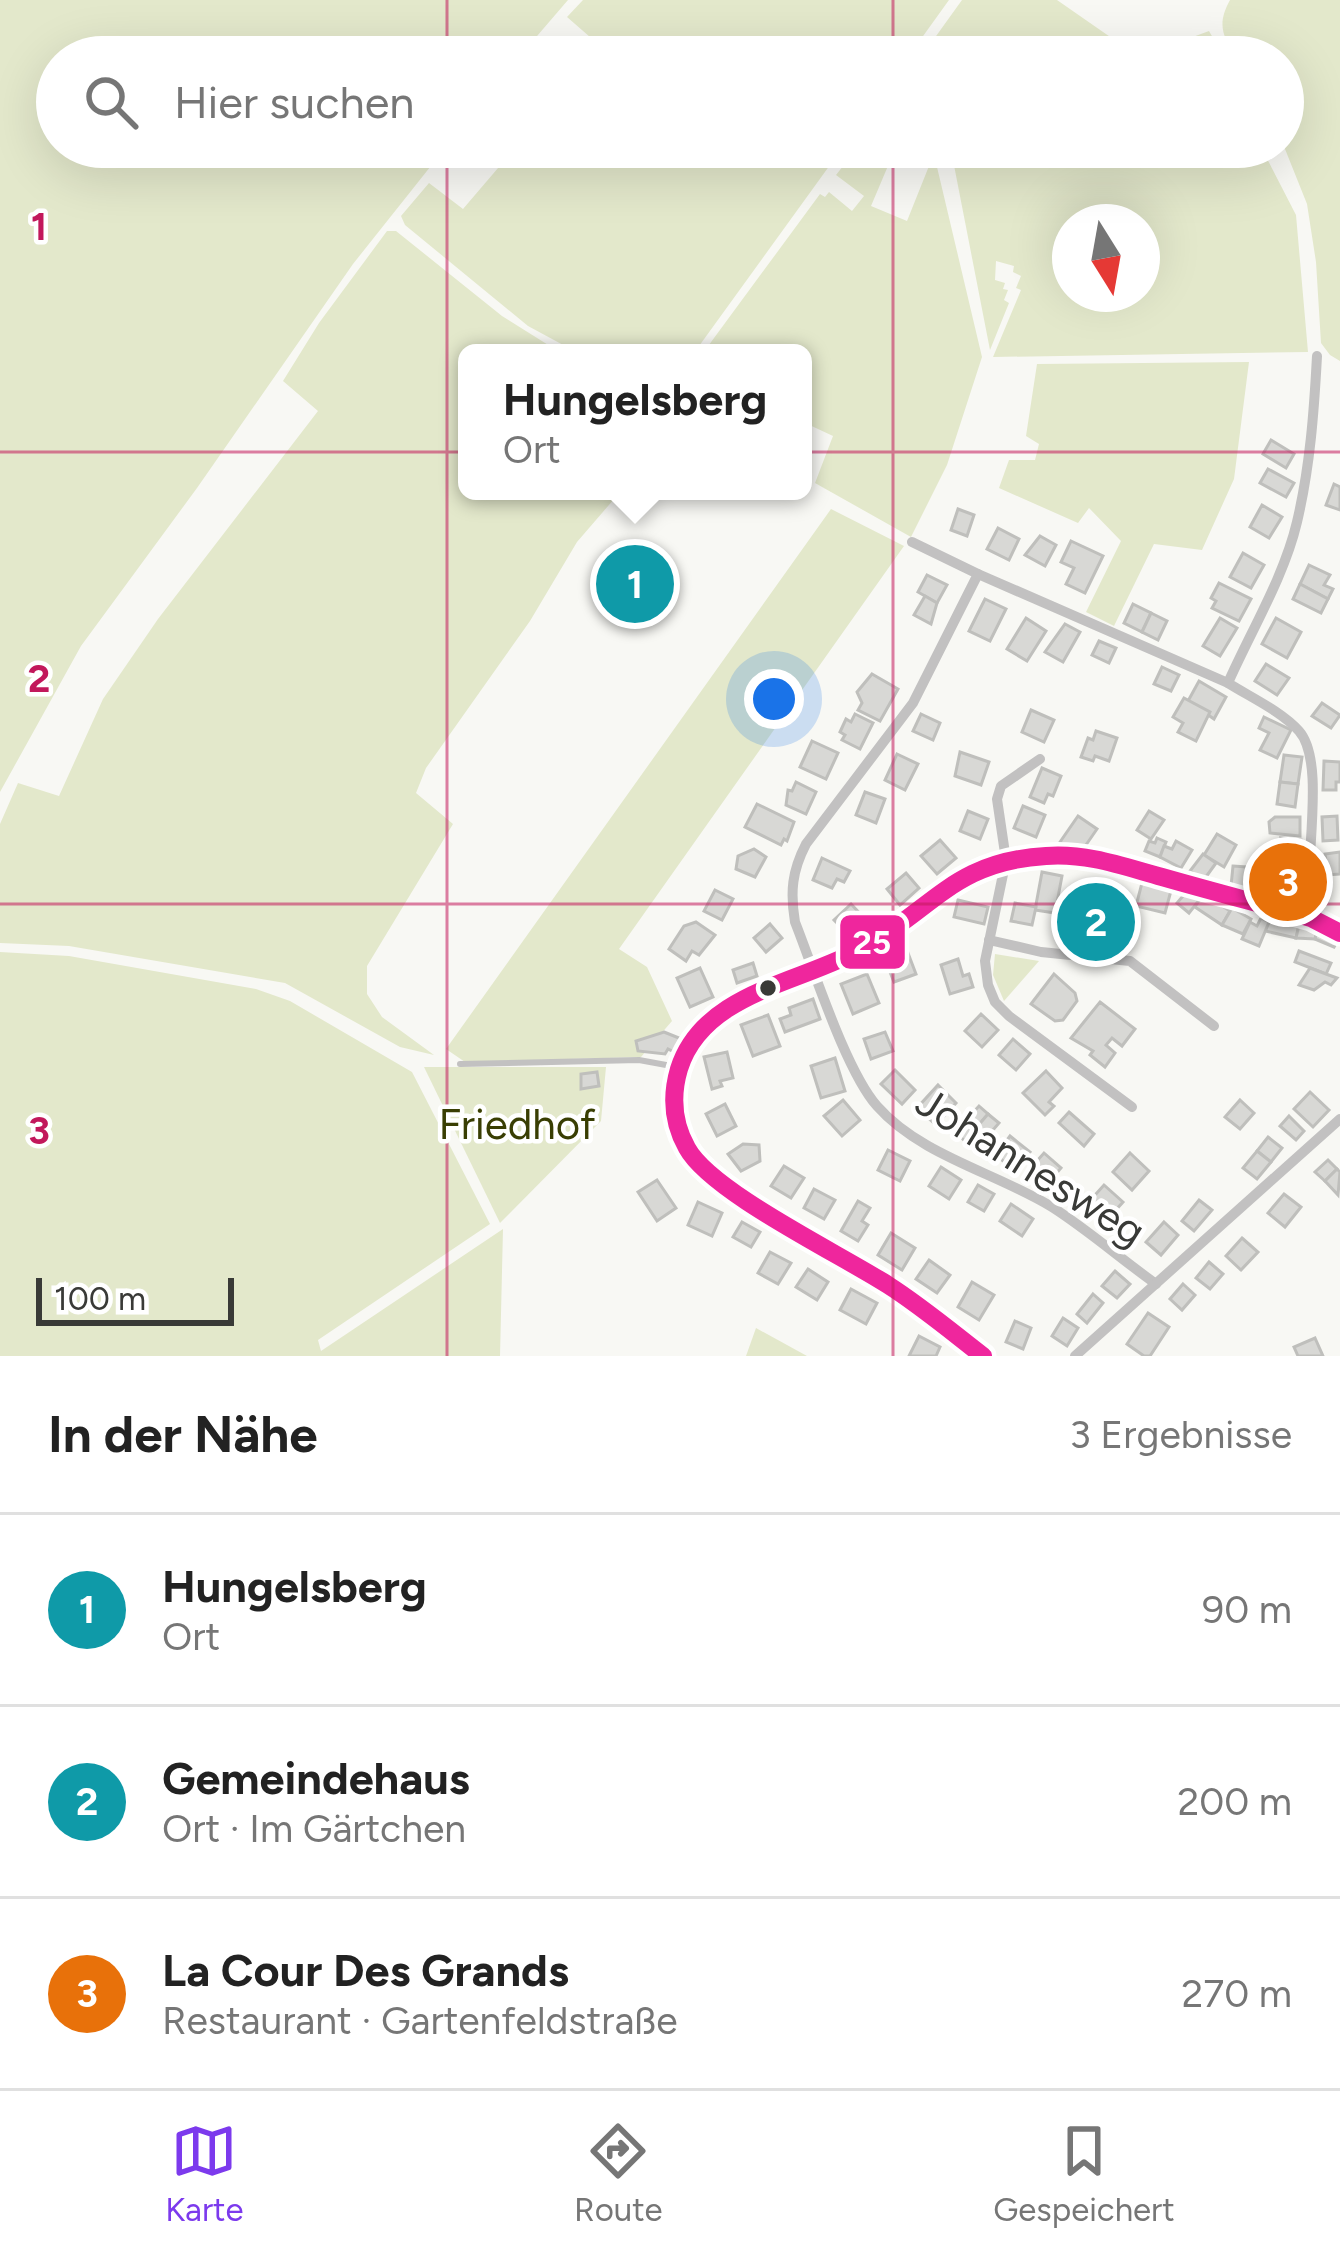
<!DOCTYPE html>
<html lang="de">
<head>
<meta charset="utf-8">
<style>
	body { margin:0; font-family:Figtree,sans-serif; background:#f2f2f2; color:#222 }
	.compass { position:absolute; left:1052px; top:204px; width:108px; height:108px; border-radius:50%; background:#fff; box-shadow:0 12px 48px #0002; rotate:169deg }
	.scale { position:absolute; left:36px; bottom:30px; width:198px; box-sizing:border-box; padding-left:12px; border:6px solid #393a37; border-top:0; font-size:33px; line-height:42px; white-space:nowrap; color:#393a37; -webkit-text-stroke:9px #fff; paint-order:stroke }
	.you { position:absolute; left:774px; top:699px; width:42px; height:42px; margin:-30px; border:9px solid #fff; border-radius:50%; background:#1a73e8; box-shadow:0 0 0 18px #1a73e833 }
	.badge { display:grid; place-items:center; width:78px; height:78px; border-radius:50%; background:#7c3aed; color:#fff; font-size:39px; font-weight:700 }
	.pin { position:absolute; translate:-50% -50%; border:6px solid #fff; box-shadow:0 3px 12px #0006 }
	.popup { position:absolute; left:458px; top:344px; width:354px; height:156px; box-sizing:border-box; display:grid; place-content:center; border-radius:18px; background:#fff; filter:drop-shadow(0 3px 9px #0005); font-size:39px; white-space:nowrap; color:#767676 }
	.popup b { font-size:45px; color:#222 }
	.popup::after { content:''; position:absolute; left:50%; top:100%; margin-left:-24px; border:24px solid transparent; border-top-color:#fff }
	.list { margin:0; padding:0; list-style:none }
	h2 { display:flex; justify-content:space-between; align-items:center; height:156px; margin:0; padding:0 48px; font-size:51px }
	h2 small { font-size:39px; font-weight:400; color:#767676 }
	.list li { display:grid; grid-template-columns:78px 1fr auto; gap:36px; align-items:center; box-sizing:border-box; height:192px; padding:0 48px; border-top:3px solid #e0e0e0 }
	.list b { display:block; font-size:45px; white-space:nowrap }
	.list p { margin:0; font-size:39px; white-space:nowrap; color:#767676 }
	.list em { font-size:39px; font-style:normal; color:#767676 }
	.icon { flex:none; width:66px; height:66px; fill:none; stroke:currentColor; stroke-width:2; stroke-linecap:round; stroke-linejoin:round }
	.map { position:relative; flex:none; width:1340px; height:1356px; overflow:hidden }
	.search { position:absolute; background:#fff; box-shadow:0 12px 48px #0002; left:36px; right:36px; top:36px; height:132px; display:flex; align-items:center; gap:30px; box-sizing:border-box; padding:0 42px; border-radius:66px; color:#767676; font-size:45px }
	.sheet { height:732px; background:#fff }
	nav { display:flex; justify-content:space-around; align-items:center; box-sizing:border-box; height:168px; border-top:3px solid #e0e0e0; background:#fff; font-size:33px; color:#767676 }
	nav a { display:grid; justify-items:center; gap:6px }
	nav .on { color:#7c3aed }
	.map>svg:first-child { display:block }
	.green { fill:#e3e8cb; fill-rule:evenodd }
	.building { fill:#d8d8d5; stroke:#bfbfbc; stroke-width:3 }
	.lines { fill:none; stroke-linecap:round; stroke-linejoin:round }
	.lane { stroke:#c2c1c1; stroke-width:6 }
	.street { stroke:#c2c1c1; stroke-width:10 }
	.bus-1-casing { stroke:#fff; stroke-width:27 }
	.bus-1 { stroke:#ef269d; stroke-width:18 }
	.grid { fill:none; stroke:#c2185b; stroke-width:3; stroke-opacity:0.55 }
	.bus-dot { fill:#393a37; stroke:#fff; stroke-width:4.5 }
	.labels { text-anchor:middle; stroke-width:9; stroke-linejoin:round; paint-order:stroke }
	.park-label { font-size:42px; fill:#393e03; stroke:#fff }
	.street-label { font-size:42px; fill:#393a37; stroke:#fff }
	.grid-label { font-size:39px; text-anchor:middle; font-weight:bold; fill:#c2185b; stroke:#fff; stroke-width:9; stroke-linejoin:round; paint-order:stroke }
	.line-badge { stroke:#fff; stroke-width:4.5 }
	.badge-label { font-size:33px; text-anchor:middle; font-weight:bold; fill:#fff }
</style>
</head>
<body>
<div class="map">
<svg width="1340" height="1356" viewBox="0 0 1340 1356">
	<rect width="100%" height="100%" fill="#f8f8f4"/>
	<g class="green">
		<polygon points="0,0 568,0 519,57 57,57 57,147 446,147 353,264 197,488 81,646 0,792"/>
		<polygon points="583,0 949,0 908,57 592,57 598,44 567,17"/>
		<polygon points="962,0 1057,0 1139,57 1209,31 1224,57 921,57"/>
		<path d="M1230 0H1340V361L1330 355 1321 343 1316 262 1307 204 1283 144V57H1236C1222 35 1217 24 1230 0Z"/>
		<polygon points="516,147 843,147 694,353 578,353 528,326 405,225 401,216 429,183 463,209"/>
		<polygon points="858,147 896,147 871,206 907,221 929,166 937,167 982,357 947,465 911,537 815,483 833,436 803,422 803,353 703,353 820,194 825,197 829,192 852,211 864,196 836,175"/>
		<path d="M956 147H1261L1296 215 1308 352 993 357 1021 290 1016 288 1021 276 1013 272 1014 266 996 261 995 280 1005 283 1003 289 1008 290 1004 300 1009 303 990 350 952 155ZM1070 222H1142V294H1070Z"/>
		<polygon points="387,231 396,231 502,316 561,353 467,353 467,491 621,491 577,542 530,621 426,768 416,793 453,824 367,966 367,994 382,1017 434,1055 400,1047 285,983 69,946 0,943 0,824 18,783 59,796 103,699 158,619 318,411 283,381 319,323"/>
		<polygon points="1249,362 1234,479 1202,550 1154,544 1114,626 1086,612 1121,541 1089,508 1078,523 999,488 1009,460 1035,460 1039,444 1026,436 1037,364"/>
		<polygon points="831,509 904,546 619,949 647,967 672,1021 641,1057 465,1062 446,1049"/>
		<polygon points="0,952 69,956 256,989 290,1001 412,1072 490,1224 318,1340 321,1351 503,1229 500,1356 0,1356"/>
		<polygon points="995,954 1039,961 1004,1001 993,975"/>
		<polygon points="424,1067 606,1067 601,1121 500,1223"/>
		<polygon points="756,1328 807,1356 746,1356"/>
	</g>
	<g class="building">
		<polygon points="1271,440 1294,454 1286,468 1263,454"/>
		<polygon points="1268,469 1294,483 1286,497 1260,483"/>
		<polygon points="1334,484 1340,487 1340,510 1326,505"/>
		<polygon points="1262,505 1282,517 1269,538 1250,527"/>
		<polygon points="958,509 974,515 967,536 951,530"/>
		<polygon points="998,528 1019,539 1009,560 987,549"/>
		<polygon points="1040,536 1056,545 1045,566 1025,555"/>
		<polygon points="1071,541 1103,556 1085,593 1066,584 1074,568 1061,562"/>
		<polygon points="1243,553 1264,565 1251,588 1230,577"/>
		<polygon points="1309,565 1330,575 1324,585 1333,589 1328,599 1300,584"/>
		<polygon points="927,575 947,585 937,603 918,592"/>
		<polygon points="1219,583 1251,599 1239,621 1212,608 1216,601 1211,598"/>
		<polygon points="1300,584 1328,599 1321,613 1293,599"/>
		<polygon points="925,596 937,603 931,624 914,615"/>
		<polygon points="985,599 1006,609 990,641 969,631"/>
		<polygon points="1133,604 1151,613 1142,632 1124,623"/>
		<polygon points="1151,613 1167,621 1158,640 1142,632"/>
		<polygon points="1026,618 1046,631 1027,661 1007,649"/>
		<polygon points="1220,618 1237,628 1220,656 1203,646"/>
		<polygon points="1276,618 1301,632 1287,658 1262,644"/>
		<polygon points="1065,624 1080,632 1063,662 1045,652"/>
		<polygon points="1099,641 1116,648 1109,663 1092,655"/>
		<polygon points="1266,664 1289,678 1277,695 1255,681"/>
		<polygon points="1162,667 1179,675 1171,691 1154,684"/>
		<polygon points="872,674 898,689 880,721 858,710 862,703 857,692"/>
		<polygon points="1199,681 1226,697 1214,719 1188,701"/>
		<polygon points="1184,698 1210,712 1196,741 1178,732 1183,723 1173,717"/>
		<polygon points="1322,703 1340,715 1331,728 1312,716"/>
		<polygon points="1031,710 1054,720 1044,742 1022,732"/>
		<polygon points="855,714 873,723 860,749 842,740 845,735 840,732 846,719 851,722"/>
		<polygon points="921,714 940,723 933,740 913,731"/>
		<polygon points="1264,717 1291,730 1277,758 1260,750 1269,733 1259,728"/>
		<polygon points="1096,731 1117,738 1109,761 1095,756 1093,761 1081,757 1088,738 1093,740"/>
		<polygon points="812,741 838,753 826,779 800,767"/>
		<polygon points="960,752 989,762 981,785 955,776"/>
		<polygon points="897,754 918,764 905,790 885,780"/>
		<polygon points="1284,755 1302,757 1298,784 1280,782"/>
		<polygon points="1324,761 1340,762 1340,782 1336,782 1336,790 1323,790"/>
		<polygon points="1042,768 1061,776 1053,796 1048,794 1044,803 1030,797"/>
		<polygon points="796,782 816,792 806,814 786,805 788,790 792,791"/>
		<polygon points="1280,782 1298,784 1295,807 1277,804"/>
		<polygon points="865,792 885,799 876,823 856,815"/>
		<polygon points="757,804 794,822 787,841 784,839 781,845 745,827"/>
		<polygon points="1023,806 1045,815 1036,837 1014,828"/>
		<polygon points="968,811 988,819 980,839 960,831"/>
		<polygon points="1149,811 1164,820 1151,839 1137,830"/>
		<polygon points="1078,816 1097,829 1079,855 1060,842"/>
		<polygon points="1337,816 1338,840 1323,841 1322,817"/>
		<polygon points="1275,817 1300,817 1300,836 1270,833 1269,822"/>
		<polygon points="1217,834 1236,845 1224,867 1204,855"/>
		<polygon points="1157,838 1166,842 1160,857 1145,851 1149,841 1155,843"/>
		<polygon points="1281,838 1301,840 1299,858 1274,855 1275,849 1284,850"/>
		<polygon points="940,840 956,858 937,874 921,856"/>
		<polygon points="1176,841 1192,850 1181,868 1160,857 1164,846 1172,849"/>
		<polygon points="754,849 766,857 755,877 736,869 738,856"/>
		<polygon points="1340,852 1340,874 1327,875 1325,854"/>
		<polygon points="1203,854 1216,863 1203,881 1190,871"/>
		<polygon points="822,858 850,871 844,882 837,879 832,888 813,880"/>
		<polygon points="1233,866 1274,869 1271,892 1231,886"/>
		<polygon points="1274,869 1301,871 1300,895 1271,892"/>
		<polygon points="1042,872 1062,876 1055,913 1035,910"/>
		<polygon points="906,873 919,888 900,905 887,889"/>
		<polygon points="1143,879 1172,887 1165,913 1136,906"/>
		<polygon points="715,890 733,899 722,920 704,911"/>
		<polygon points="1188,890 1200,899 1189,913 1177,903"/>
		<polygon points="1203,894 1230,911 1222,925 1195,907"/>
		<polygon points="958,900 988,907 984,924 954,917"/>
		<polygon points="1015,903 1036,907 1032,925 1011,921"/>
		<polygon points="1073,903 1124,913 1119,942 1067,932"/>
		<polygon points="851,904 867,921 851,937 834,920"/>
		<polygon points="1232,908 1251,919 1243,934 1222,925"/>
		<polygon points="1269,914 1300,921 1296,938 1265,931 1269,922 1264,920"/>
		<polygon points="1261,918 1269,922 1259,946 1242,939 1250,922 1257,926"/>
		<polygon points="1300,921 1318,927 1315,939 1296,938"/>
		<polygon points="696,922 715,935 699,955 692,951 686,961 669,949 684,926"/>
		<polygon points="770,924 782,938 766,952 754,938"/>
		<polygon points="1318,927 1340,937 1334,947 1315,939"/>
		<polygon points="1299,951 1331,963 1326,974 1295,962"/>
		<polygon points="908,953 916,974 894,982 886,962"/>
		<polygon points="958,959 963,976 969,974 973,987 950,994 941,965"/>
		<polygon points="753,963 757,976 737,983 733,970"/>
		<polygon points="700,968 713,997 690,1007 677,978"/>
		<polygon points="1310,968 1326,974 1337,978 1331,985 1325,982 1314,990 1299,985"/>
		<polygon points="867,974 879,1003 853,1014 841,984"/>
		<polygon points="1054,974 1075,993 1077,1001 1063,1020 1055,1021 1031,1004"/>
		<polygon points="813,999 820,1019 785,1032 780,1019 791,1015 789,1008"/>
		<polygon points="1100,1002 1135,1029 1122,1046 1112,1038 1106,1045 1115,1053 1105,1067 1090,1055 1093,1051 1071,1038"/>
		<polygon points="981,1014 998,1030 982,1047 965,1031"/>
		<polygon points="768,1015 780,1046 753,1056 741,1025"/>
		<polygon points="664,1032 684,1040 676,1053 668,1049 665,1054 638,1051 636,1041"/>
		<polygon points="885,1032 893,1051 871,1059 864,1039"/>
		<polygon points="1013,1039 1030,1054 1016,1070 999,1055"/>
		<polygon points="727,1052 733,1078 720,1081 722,1086 712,1089 704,1057"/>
		<polygon points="835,1058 845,1091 821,1098 811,1066"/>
		<polygon points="895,1070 915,1090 902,1104 881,1084"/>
		<polygon points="1046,1071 1062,1088 1049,1102 1054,1106 1045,1115 1023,1093"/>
		<polygon points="597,1072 599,1086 581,1089 581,1074"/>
		<polygon points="938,1085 956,1103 936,1125 917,1108"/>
		<polygon points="1310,1092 1329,1110 1313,1127 1294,1109"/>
		<polygon points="843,1100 860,1120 842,1136 824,1116"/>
		<polygon points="1240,1100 1254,1113 1240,1129 1225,1117"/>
		<polygon points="725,1104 736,1126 717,1136 706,1114"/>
		<polygon points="979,1106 988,1114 965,1141 955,1132"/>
		<polygon points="1069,1112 1094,1134 1084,1146 1059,1123"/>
		<polygon points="988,1114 999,1123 976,1150 965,1141"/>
		<polygon points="1289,1116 1304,1131 1296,1140 1280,1126"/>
		<polygon points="1010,1136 1030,1152 1015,1171 996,1155"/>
		<polygon points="1268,1137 1282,1148 1271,1162 1257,1151"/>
		<polygon points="743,1144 759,1145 760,1161 741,1171 728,1154"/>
		<polygon points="888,1150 910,1161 900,1181 878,1170"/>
		<polygon points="1257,1151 1271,1162 1257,1179 1243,1168"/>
		<polygon points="1044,1153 1061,1168 1045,1187 1027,1172"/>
		<polygon points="1130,1153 1149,1171 1132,1190 1113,1172"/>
		<polygon points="1328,1160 1337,1169 1325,1181 1315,1172"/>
		<polygon points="784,1166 804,1178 791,1198 771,1186"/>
		<polygon points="941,1167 961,1180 949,1199 929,1186"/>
		<polygon points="1337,1169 1340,1172 1338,1195 1325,1181"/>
		<polygon points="657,1180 676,1208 657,1221 638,1192"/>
		<polygon points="978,1185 994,1194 984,1211 968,1202"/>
		<polygon points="1104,1185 1123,1202 1106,1221 1087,1204"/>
		<polygon points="814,1189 835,1200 824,1219 804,1208"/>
		<polygon points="1284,1194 1301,1207 1285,1227 1268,1213"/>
		<polygon points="1199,1200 1212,1210 1194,1231 1182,1221"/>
		<polygon points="858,1201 870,1208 862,1221 868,1225 858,1241 841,1231"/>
		<polygon points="698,1202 722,1213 712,1236 688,1225"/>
		<polygon points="1011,1204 1033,1219 1022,1236 1000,1221"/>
		<polygon points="742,1222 760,1232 751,1247 733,1237"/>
		<polygon points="1164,1222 1178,1235 1161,1255 1146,1242"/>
		<polygon points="891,1233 915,1248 902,1270 878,1255"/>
		<polygon points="1242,1238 1258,1252 1241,1270 1226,1256"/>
		<polygon points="770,1252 791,1263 778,1284 758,1273"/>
		<polygon points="929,1260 950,1275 937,1293 916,1279"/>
		<polygon points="1209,1262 1223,1274 1210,1289 1196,1278"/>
		<polygon points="808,1269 828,1282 817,1300 796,1287"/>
		<polygon points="1115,1271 1130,1284 1117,1298 1102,1286"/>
		<polygon points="972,1282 994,1295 979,1320 958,1307"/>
		<polygon points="1183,1284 1195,1295 1182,1310 1170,1299"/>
		<polygon points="851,1289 877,1303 866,1324 840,1310"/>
		<polygon points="1093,1294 1103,1303 1087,1323 1077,1314"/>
		<polygon points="1148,1313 1169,1327 1150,1356 1144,1356 1127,1344"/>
		<polygon points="1063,1318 1078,1328 1067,1346 1052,1336"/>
		<polygon points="1015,1321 1031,1328 1023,1349 1006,1342"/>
		<polygon points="919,1336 940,1347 936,1356 909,1356"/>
		<polygon points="1315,1338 1323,1356 1298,1356 1294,1347"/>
	</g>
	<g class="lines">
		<polyline class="lane" points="460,1064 639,1060 677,1067"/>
		<g class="street">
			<path d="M912 542 978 574 913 703 806 844C792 871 790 892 795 922 814 970 846 1071 877 1106 921 1156 997 1173 1052 1207 1088 1230 1121 1259 1156 1284"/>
			<polyline points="978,574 1228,683"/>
			<polyline points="1040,759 1001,786 997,799 1006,860 985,961 988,985 995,1002 1009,1016 1132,1107"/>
			<path d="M1311 918C1301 874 1328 764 1299 731 1281 711 1250 697 1228 683 1251 631 1284 577 1297 522 1310 467 1314 412 1317 356"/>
			<polyline points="989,940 1041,952 1130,961 1214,1026"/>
			<path d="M983 1356 892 1287 705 1174C682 1146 670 1119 675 1082 687 998 799 984 861 950 910 923 950 869 1007 860 1032 856 1066 853 1090 857 1114 860 1138 870 1161 877 1211 890 1261 904 1311 918L1340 933"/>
			<polyline points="1075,1356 1340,1119"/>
		</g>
		<defs>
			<path id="bus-1" d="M983 1356C952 1332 921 1306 888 1285 840 1254 711 1192 687 1148 673 1123 671 1096 679 1069 703 992 802 983 863 948 934 908 955 861 1046 856 1088 853 1122 866 1162 877 1211 891 1261 904 1311 918L1340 933"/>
		</defs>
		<use href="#bus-1" class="bus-1-casing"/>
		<use href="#bus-1" class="bus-1"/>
	</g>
	<path class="grid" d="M447 0V57M893 0V57M447 147V1356M893 147V1356M0 452H1340M0 904H1340"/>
	<circle class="bus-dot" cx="768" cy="988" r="10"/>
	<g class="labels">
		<g class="park-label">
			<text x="517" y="1139">Friedhof</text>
		</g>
		<g class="street-label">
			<text transform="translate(1031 1166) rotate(32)" y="15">Johannesweg</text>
		</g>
	</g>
	<g class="grid-label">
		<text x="39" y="240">1</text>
		<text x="39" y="692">2</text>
		<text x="39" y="1144">3</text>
	</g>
	<rect class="line-badge" x="838" y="913" width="69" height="58" rx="12" fill="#ef269d"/>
	<g class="badge-label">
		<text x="872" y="954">25</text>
	</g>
</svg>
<svg class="compass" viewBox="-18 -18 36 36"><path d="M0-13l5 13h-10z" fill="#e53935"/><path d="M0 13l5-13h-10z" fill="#767676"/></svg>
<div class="scale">100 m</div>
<div class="you"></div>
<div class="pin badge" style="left:635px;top:584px;background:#0f9aa8">1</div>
<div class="popup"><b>Hungelsberg</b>Ort</div>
<div class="pin badge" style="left:1096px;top:922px;background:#0f9aa8">2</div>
<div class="pin badge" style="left:1288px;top:882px;background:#e8710a">3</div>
<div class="search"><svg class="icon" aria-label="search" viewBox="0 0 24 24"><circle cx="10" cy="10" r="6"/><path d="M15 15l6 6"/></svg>Hier suchen</div>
</div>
<section class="sheet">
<h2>In der Nähe<small>3 Ergebnisse</small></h2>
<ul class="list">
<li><span class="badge" style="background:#0f9aa8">1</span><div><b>Hungelsberg</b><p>Ort</p></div><em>90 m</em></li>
<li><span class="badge" style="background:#0f9aa8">2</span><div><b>Gemeindehaus</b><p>Ort · Im Gärtchen</p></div><em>200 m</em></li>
<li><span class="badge" style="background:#e8710a">3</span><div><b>La Cour Des Grands</b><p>Restaurant · Gartenfeldstraße</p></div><em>270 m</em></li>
</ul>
</section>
<nav>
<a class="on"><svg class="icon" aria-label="map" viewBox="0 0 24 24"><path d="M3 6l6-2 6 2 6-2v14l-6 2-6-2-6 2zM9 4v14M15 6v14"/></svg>Karte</a>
<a><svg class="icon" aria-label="directions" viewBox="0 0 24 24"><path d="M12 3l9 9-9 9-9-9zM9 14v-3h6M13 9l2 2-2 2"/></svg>Route</a>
<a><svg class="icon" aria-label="saved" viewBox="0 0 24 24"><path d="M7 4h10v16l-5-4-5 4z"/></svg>Gespeichert</a>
</nav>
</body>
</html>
